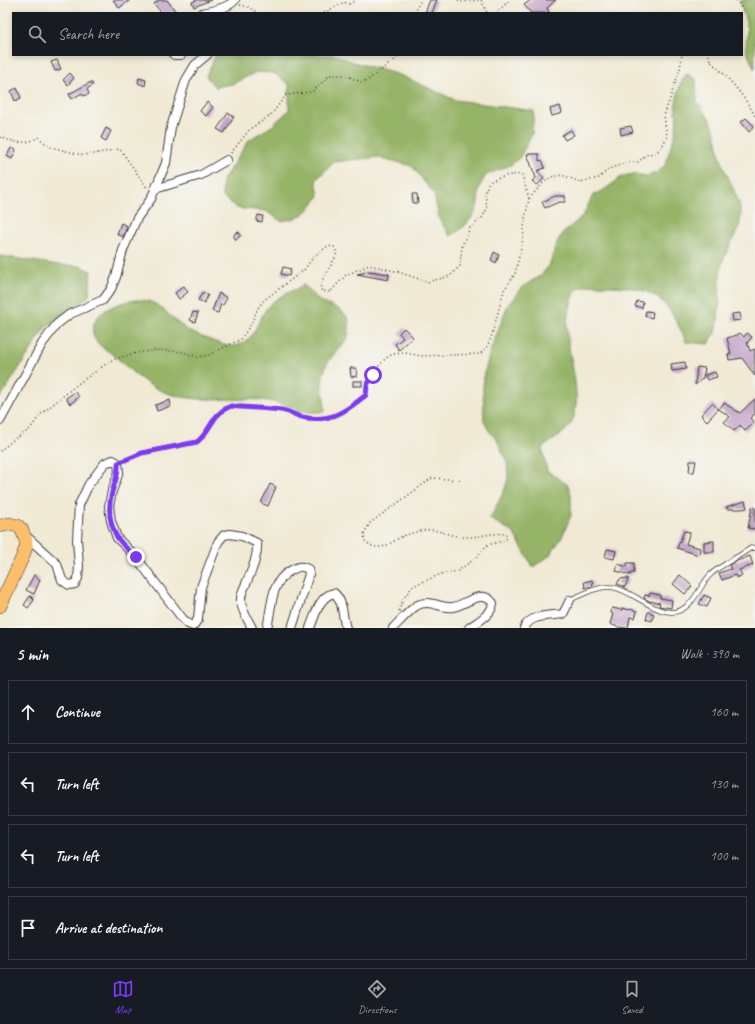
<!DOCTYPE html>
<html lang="en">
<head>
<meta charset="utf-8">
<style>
	body { margin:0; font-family:Caveat,sans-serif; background:#20242c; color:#f1f3f6 }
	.stop { position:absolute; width:12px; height:12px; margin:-9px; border:3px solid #7c3aed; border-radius:50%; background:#fff }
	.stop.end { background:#7c3aed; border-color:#fff; box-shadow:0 1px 4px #0008 }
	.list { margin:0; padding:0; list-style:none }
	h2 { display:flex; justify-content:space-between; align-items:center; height:52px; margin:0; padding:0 16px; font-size:17px }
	h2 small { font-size:13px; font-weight:400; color:#9ea1a6 }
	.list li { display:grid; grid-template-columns:26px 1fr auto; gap:12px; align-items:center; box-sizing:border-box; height:64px; margin:0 8px 8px; padding:0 8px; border:1px solid #363941; border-radius:0px }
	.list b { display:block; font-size:15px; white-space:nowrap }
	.list em { font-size:13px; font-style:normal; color:#9ea1a6 }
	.icon { flex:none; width:22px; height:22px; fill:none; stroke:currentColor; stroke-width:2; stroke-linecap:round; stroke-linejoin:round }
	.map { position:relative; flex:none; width:755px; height:628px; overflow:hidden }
	.search { position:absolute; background:#171b24; box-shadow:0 2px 6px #0003; left:12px; right:12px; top:12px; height:44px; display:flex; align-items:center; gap:10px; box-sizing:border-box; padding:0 14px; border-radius:0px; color:#9ea1a6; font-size:15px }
	.sheet { height:340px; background:#171b24 }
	nav { display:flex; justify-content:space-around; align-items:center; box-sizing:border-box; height:56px; border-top:1px solid #363941; background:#171b24; font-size:11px; color:#9ea1a6 }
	nav a { display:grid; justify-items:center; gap:2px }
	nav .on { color:#7c3aed }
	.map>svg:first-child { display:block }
	.forest { fill:#96b467; stroke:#596842 }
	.building { fill:#c3a3c8 }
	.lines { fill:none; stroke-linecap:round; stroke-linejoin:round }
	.service-casing { stroke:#3c3b38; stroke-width:5.5 }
	.minor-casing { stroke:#3c3b38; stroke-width:10 }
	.primary-casing { stroke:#3c3b38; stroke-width:14 }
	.path { stroke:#3c3b38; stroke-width:1.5; stroke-dasharray:1 3; stroke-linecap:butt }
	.service { stroke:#fff; stroke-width:4 }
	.minor { stroke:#fff; stroke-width:8 }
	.primary { stroke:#fabe6d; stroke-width:13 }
	.route { stroke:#7c3aed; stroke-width:5 }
</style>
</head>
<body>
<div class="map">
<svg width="755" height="628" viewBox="0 0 755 628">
	<rect width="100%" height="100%" fill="#f6f6f2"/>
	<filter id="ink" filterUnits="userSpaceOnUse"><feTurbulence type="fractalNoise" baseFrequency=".025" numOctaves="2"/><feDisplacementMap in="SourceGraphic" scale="8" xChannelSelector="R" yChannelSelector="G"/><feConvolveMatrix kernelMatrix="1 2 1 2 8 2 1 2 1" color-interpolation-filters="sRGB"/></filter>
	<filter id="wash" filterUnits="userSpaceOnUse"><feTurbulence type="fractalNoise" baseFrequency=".012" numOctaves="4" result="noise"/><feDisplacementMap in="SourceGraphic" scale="16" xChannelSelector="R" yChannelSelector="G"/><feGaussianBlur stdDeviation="0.9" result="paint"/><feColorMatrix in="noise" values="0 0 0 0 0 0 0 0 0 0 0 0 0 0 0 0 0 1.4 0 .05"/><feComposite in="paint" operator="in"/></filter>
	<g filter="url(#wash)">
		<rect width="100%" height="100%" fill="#f0e9d4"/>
		<g class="forest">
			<polygon points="740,0 755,0 755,70 746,50 747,27"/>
			<path d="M216 55H335L353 62 400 75 455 100 534 111 532 134 520 157 511 165 486 175C484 179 480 184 479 189 478 193 479 198 478 202 476 217 463 229 450 236L439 219 434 194 412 166 378 157 334 162 316 180 319 196C307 213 303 218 281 221L266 211 237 208 222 196 223 180 249 140 272 126 289 110V84L274 73 256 72 232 84 215 87 206 76Z"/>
			<path d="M686 74 696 79 697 102 711 121 715 132 720 156 724 168 739 202 741 215 739 227 723 260 720 272 719 308 718 320 715 332 709 344 686 342C669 301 657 288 612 286 597 285 590 283 576 290 571 301 568 313 567 325 566 354 586 399 570 425 563 435 552 440 542 448L547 471 568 485 571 494V515L562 537 549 556 533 567 513 532 490 519 505 489 508 478 507 462 497 440 489 431 484 421 483 387 484 375 490 352 507 307 521 288 541 275 549 266 558 240 565 231 583 216 593 195 604 190 623 176 634 174 646 176 657 173 665 165 676 131 677 118 675 107 680 84Z"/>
			<polygon points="0,256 59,265 80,266 91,271 89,296 45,328 0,398"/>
			<path d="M304 285C309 289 316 299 321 302 331 307 340 307 347 317 349 319 349 322 349 325 351 345 330 352 325 369 319 387 325 394 325 411 303 416 291 405 270 401 237 396 203 404 170 394 149 388 132 372 116 357 108 350 95 345 93 334 91 327 96 317 102 313 109 307 120 303 129 301 160 294 168 320 191 332 198 336 206 338 213 341 219 343 227 347 234 346 256 342 256 321 268 307 276 296 293 291 304 285Z"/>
		</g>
		<g id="blocks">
			<g class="building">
				<polygon points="113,0 130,0 119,8"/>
				<polygon points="159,0 167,0 177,13 162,13 154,4"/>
				<polygon points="197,0 211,0 194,7 192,2"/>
				<polygon points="430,0 437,0 432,13 425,13"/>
				<polygon points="531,0 556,0 547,8 549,13 531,13 524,5"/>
				<polygon points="57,60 61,69 55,71 51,62"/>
				<polygon points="70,73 74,78 68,85 63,80"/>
				<polygon points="139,78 146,80 145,86 138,83"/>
				<polygon points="91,82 93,85 87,89 89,94 83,96 82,93 72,99 69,94"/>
				<polygon points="17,88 21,98 15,101 11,91"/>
				<polygon points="207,102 213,107 206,116 200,111"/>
				<polygon points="560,106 562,113 552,116 550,109"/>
				<polygon points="228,113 234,117 224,133 217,129"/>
				<polygon points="746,118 754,126 749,132 741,122"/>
				<polygon points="631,126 633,132 621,135 620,128"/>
				<polygon points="106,128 111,131 106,141 101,138"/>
				<polygon points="571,130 574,135 565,140 562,135"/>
				<polygon points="11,148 16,150 12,159 7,156"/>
				<polygon points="527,154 539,154 539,161 542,160 545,168 537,171 544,179 537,185 532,181 536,178"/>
				<polygon points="412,194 417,194 418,203 413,203"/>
				<polygon points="555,196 565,196 565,202 559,202 545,208 542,202"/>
				<polygon points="258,215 263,216 262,222 256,221"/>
				<polygon points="121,223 127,226 123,237 117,234"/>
				<polygon points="237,231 241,235 236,240 234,237 234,235"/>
				<polygon points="494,252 499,255 496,263 491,260"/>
				<polygon points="283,267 291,269 289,276 281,274"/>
				<polygon points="369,271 389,274 388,280 357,274 369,272"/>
				<polygon points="184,286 188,292 179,299 175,293"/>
				<polygon points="203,292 208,295 204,303 198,300"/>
				<polygon points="219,293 227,298 223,305 221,304 218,313 212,311"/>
				<polygon points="637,301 643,302 642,308 635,306"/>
				<polygon points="646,311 653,312 652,318 645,316"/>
				<polygon points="193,312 198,313 195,322 190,320"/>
				<polygon points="740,313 741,320 733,321 732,314"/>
				<polygon points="404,328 413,337 399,350 395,344 403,338 399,333"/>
				<polygon points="740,333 744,337 747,333 752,337 747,343 750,351 755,349 755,376 742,358 729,360 728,354 731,354 727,338 737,335"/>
				<polygon points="685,362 686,369 672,371 671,364"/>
				<polygon points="697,367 705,368 703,378 695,385"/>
				<polygon points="350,368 356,368 357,376 351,377"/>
				<polygon points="715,372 717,377 707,380 705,375"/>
				<rect x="353" y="381" width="9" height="5"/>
				<polygon points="75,392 79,397 70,404 66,398"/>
				<polygon points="755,399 755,414 750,418 754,423 745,431 740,425 734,431 724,422 730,417 719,409 724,403 740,413"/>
				<polygon points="170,400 171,406 157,411 155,405"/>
				<polygon points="712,403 718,409 707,421 701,415"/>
				<polygon points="690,461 696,461 694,472 689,472"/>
				<polygon points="270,484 276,487 268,506 261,503"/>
				<polygon points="745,501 747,508 742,509 727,509 726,507"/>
				<polygon points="752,507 755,508 755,529 748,528"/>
				<polygon points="684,531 690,532 686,544 700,548 699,555 677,548"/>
				<polygon points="714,541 714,552 704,552 704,542"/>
				<polygon points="607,549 616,551 614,559 605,557"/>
				<polygon points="750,556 753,565 739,570 742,575 737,578 735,575 722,580 719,573 731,569 729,565 737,561"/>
				<polygon points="627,563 634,563 634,573 631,573 630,575 616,571 618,564 627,567"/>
				<polygon points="34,575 40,580 34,594 26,590"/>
				<polygon points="680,575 692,586 685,594 673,584"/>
				<polygon points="629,578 625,587 617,584 620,579"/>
				<polygon points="592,580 593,586 585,588 584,582"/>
				<polygon points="650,593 660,595 660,598 672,600 671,608 659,606 660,603 649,601 644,598 645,595 649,596"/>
				<polygon points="704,595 711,598 707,607 699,604"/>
				<polygon points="30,596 34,600 28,608 24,605"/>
				<polygon points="612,608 622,610 622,608 630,610 630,609 637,611 635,618 630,617 628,628 618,627 610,624 613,614 611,613"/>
				<polygon points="648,612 654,614 652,621 646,619"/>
			</g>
		</g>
	</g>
	<g filter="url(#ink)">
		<use href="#blocks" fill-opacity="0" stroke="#3c3b38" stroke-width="1"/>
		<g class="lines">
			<defs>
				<path id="service" d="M570 600C583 594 601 584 616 588 634 592 662 620 681 610 695 603 700 586 710 575 719 566 740 556 751 548H755"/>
				<g id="minor">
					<path d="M202 13C213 11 228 8 235 0"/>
					<polyline points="174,55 181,55"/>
					<polyline points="155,189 201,175 227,160"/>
					<polyline points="0,421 42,344 57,324 70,314 103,300 111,289 116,277 123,250 137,218 151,199 166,163 171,127 186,80 195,65 207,55"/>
					<path d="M25 535 57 564 62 580 69 585 75 584 78 578 79 566 77 540 79 505 89 484 105 463 113 460 118 463 119 472 112 491 109 506 111 521 117 538 136 557 182 618 188 624 193 626 198 619 201 587 218 542 224 535 230 534 242 536 257 543C258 554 253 568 248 579 245 587 240 593 241 602 242 611 248 620 252 628"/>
					<path d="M267 628C272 608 270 582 290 571 297 567 301 565 308 569L309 574 292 628"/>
					<path d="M310 628C315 616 319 596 334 593 344 601 342 617 346 628"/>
					<path d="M393 628C399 622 410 610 416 606 430 598 440 609 453 607 465 605 482 588 493 603 492 615 478 621 469 628"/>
					<path d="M524 628C531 614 549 616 563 614L570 600"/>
				</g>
				<polyline id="primary" points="0,526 9,524 18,526 22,530 26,541 26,547 23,556 0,606"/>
			</defs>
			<use href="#service" class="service-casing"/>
			<use href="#minor" class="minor-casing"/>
			<use href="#primary" class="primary-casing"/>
			<g class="path">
				<polyline points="458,0 461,2 481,0 487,13"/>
				<polyline points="736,0 743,10 741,13"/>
				<polyline points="240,5 249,7 258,13"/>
				<polyline points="324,13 344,2 349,4 356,0"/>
				<polyline points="414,13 421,0"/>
				<polyline points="496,13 510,0"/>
				<path d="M709 55 710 61C727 76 744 95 755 116"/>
				<path d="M0 137C14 142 25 146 38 137L50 147 82 155 93 154 120 149 148 189"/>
				<polyline points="231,153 250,129 271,115 286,95 312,92 330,75 345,75 361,82 368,80 401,55"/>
				<path d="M0 451 13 440 29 430 41 414 79 383 112 360 136 353 157 350 183 352 197 357 209 355 241 339 251 324 258 308 264 300 304 270 314 256 328 246 334 247 337 253C332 266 322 276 320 289L322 291 330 292 346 275 369 265 395 271 428 282 450 276 460 266 462 246 470 228 482 218 487 209 485 192 489 182C499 178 511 173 522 175L529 199"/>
				<path d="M125 460 142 453 197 442C212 430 211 414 231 406 248 407 265 408 281 410 288 411 295 415 302 417 330 423 345 412 366 395L367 385 379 366 386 358 393 354 406 353 421 356 480 354 486 349 491 338 504 290 515 274 523 239 525 218 529 199 542 184 551 177 562 175 580 182 599 178 609 169 628 162H638L646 155 657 152 661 148 667 137 664 116 680 69 682 55"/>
				<path d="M399 611 403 599 413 586 441 574 458 571 477 557 487 545 503 541 507 538 506 534C492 532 478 538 463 537 453 536 443 532 433 530 426 529 416 532 409 534 394 537 382 557 365 541L364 534 370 523 432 478 461 480"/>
			</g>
			<use href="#service" class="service"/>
			<use href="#minor" class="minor"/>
			<use href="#primary" class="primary"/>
		</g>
	</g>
	<g class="lines" filter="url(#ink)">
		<path class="route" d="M136 557C130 551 121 544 117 537 109 523 108 507 112 492 115 480 119 476 118 463L142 453 197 442C212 430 211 414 231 406 248 408 265 408 281 410 288 411 295 415 302 417 330 423 345 412 366 395L367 385 373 375"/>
	</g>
</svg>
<div class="stop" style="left:373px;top:375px"></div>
<div class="stop end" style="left:136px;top:557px"></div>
<div class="search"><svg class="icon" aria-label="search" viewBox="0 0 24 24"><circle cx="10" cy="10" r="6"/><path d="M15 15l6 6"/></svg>Search here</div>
</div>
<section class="sheet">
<h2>5 min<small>Walk · 390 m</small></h2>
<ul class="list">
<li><svg class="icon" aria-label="ahead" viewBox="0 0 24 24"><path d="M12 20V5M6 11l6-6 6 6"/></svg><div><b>Continue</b></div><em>160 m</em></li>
<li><svg class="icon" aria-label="left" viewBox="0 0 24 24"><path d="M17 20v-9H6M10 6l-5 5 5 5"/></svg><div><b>Turn left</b></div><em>130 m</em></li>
<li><svg class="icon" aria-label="left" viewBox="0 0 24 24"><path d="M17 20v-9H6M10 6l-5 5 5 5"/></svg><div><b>Turn left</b></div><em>100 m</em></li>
<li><svg class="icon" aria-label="arrive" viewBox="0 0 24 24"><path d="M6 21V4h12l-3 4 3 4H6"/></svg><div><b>Arrive at destination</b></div></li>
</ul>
</section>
<nav>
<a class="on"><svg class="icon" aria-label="map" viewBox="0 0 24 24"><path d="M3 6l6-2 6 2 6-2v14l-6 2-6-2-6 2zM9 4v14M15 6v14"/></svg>Map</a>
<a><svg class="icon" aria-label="directions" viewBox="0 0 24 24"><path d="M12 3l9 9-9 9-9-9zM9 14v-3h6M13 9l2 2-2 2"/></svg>Directions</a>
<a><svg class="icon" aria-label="saved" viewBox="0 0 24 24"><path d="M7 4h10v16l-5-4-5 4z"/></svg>Saved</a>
</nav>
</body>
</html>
